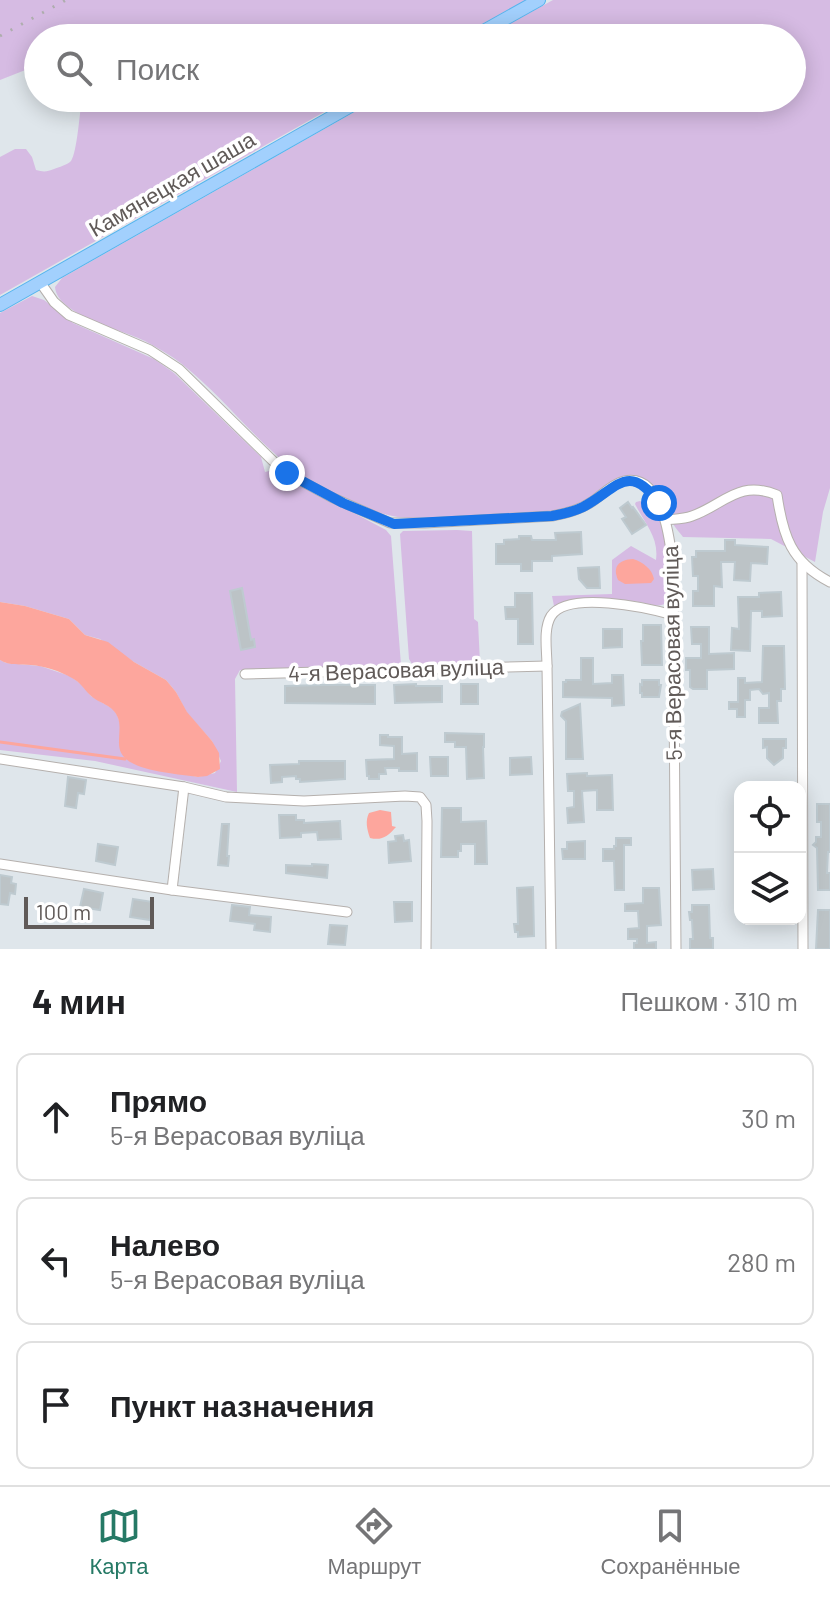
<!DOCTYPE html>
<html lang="ru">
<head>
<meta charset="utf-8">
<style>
	body { margin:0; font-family:Barlow,sans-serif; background:#f2f2f2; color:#202124 }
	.controls { position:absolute; right:24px; bottom:24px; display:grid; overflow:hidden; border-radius:16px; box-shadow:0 4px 20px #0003 }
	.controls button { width:72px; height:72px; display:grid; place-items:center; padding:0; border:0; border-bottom:2px solid #e0e0e0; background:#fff; color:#202124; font:40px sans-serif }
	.scale { position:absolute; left:24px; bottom:20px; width:130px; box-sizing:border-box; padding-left:8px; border:4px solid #605a58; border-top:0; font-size:22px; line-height:28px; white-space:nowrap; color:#605a58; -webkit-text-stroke:6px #fff; paint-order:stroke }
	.stop { position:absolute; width:24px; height:24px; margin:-18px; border:6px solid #1a73e8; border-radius:50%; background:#fff }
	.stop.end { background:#1a73e8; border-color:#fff; box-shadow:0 2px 8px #0008 }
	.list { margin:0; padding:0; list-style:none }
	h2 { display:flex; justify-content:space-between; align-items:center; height:104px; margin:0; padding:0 32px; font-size:34px }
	h2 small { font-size:26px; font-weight:400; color:#757577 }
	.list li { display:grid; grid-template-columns:52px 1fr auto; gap:24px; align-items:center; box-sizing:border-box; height:128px; margin:0 16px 16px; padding:0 16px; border:2px solid #e0e0e0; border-radius:16px }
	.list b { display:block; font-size:30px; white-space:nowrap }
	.list p { margin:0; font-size:26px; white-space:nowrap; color:#757577 }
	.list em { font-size:26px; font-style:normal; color:#757577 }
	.icon { flex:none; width:44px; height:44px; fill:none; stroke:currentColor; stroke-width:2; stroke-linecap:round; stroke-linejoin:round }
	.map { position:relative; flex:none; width:830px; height:949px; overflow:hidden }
	.search { position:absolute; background:#fff; box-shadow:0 4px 20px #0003; left:24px; right:24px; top:24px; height:88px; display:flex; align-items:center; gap:20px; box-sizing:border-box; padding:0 28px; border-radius:44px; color:#757577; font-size:30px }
	.sheet { height:536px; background:#fff }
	nav { display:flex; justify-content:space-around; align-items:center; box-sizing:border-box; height:112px; border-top:2px solid #e0e0e0; background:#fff; font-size:22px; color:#757577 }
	nav a { display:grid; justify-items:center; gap:4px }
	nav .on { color:#257965 }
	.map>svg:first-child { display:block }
	.green { fill:#d6bbe3 }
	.water { fill:#fda69d }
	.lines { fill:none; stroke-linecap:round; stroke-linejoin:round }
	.stream { stroke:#fda69d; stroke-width:3 }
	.building { fill:#bcc3c6; stroke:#becad0; stroke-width:2 }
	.minor-casing { stroke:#b5b0ad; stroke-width:11 }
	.major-casing { stroke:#55b4ee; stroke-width:14 }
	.minor { stroke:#fff; stroke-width:9 }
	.major { stroke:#a2d0fd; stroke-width:12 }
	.rail { stroke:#aeadad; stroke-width:3; stroke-dasharray:2 10; stroke-linecap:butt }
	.route { stroke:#1a73e8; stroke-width:10 }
	.labels { text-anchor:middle; stroke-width:7; stroke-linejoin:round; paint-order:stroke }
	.street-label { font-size:22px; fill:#605a58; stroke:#fff }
</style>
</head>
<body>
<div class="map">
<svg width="830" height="949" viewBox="0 0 830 949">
	<rect width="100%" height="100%" fill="#dfe6eb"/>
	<g class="green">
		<polygon points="0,0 526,0 457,38 38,38 38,65 0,80"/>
		<path d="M553 0H830V488L823 512 815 562 771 539 683 537C680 533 675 528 672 522 666 513 665 502 658 494 630 459 612 486 584 502 574 508 564 509 553 512L409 518C384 517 363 507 340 496 322 487 303 478 288 465 250 434 220 394 182 364 170 355 158 348 145 341 123 330 57 315 55 287L62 278 379 98H792V38H484Z"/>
		<path d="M82 98H349L0 295V157L15 149H26L32 157 36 170C43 172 47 172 54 169 59 167 67 165 71 161 77 153 80 110 82 98Z"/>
		<polygon points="32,296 44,300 73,323 154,359 174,373 261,457 265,472 273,470 386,530 391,536 401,665 397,668 240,670 235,679 237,792 95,761 0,750 0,660 6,663 40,666 70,676 81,684 91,696 113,709 117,715 135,764 198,777 215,773 221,761 212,741 187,713 176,692 166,680 134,662 100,639 85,635 69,619 25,606 0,602 0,313"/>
		<path d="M640 501C672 513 669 572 669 601 660 609 650 604 639 602 609 597 582 601 554 606L552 596 612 594V560L631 546 656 560C659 537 645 524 635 504L636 502Z"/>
		<polygon points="457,530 472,531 474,619 478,622 480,663 412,664 409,659 400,534 403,531"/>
	</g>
	<g class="water">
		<path d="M633 559C643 562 652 569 654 579L651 583 625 584 618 580C612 566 619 560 633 559Z"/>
		<path d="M0 602 25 606 69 619 85 635 108 642 134 662 166 680 176 692 187 712 212 741 219 753 220 769 207 776 198 777C179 774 141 772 126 759 113 748 123 732 118 718 113 704 99 704 90 695 84 689 80 682 72 678 60 671 44 666 31 665 20 664 10 666 0 660Z"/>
		<path d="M380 810 391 812 392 826 396 827C388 836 382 841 370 838 367 829 365 821 369 813Z"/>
	</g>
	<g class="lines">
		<polyline class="stream" points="0,742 125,759"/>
	</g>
	<g class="building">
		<polygon points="628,502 632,508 633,507 646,525 632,534 622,519 626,517 620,508"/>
		<polygon points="581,532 582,554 552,556 552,561 532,561 532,571 521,571 521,564 496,564 496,544 504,544 504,540 519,539 519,536 531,536 532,540 556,540 555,533"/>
		<polygon points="725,540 735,540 735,545 768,547 767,564 751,563 750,581 734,580 735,562 721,562 722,587 714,586 714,606 693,606 693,591 698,591 698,576 693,576 692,557 696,557 696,551 725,551"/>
		<polygon points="599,567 600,588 587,588 579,579 578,568"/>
		<polygon points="242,588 251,640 254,639 255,647 241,650 230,591"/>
		<polygon points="781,592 782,616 762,617 762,611 751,611 750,651 731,650 732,628 739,629 738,597 759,597 759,593"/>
		<polygon points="515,593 532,593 533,644 518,644 518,619 506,619 505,607 515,607"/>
		<polygon points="643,625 661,625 662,665 642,665 641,641 643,641"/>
		<polygon points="691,627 709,627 709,654 734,653 734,669 707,670 707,689 693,689 690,687 690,670 686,670 686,658 701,658 701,644 692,644"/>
		<polygon points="603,629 622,629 622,647 603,648"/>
		<polygon points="763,646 784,646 785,689 781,689 781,701 777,701 778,723 759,723 759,708 769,708 769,693 763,694 759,689 750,690 750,700 745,700 745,717 737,717 737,709 729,709 729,702 738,702 738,678 745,678 745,683 762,682"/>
		<polygon points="581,658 593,658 593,684 612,683 612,675 623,675 624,705 612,706 612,698 563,697 563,682 566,682 566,680 581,680"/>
		<polygon points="642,680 659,680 659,685 661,685 659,697 642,697 642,693 640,693 640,684 642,685"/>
		<polygon points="416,684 416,686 442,686 442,702 395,703 394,685"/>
		<rect x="461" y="684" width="17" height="20"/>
		<polygon points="321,685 375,685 375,704 285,703 285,686"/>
		<polygon points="580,704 583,759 566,759 566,721 561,716 562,712"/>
		<polygon points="445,733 484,734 484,747 483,747 484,778 467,779 466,747 455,747 455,742 445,742"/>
		<polygon points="380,735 388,735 388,737 402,737 402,754 417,753 417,771 399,771 399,768 385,768 386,774 379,774 379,779 369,779 369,776 367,776 366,760 394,759 394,746 380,745"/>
		<polygon points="763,739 786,739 786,748 783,748 783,758 774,765 767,758 767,747 763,748"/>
		<polygon points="430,757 448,757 448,776 431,776"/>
		<polygon points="531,757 532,774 510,775 510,758"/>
		<polygon points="299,761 345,761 345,779 300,782 300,779 296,779 296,776 282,777 282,782 271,783 270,765 299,764"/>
		<polygon points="587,773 587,776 612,775 613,810 597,810 597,790 582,791 584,822 568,823 567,808 574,807 574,791 568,791 567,774"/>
		<polygon points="68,777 86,780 84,794 78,793 76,808 65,806"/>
		<polygon points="817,804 830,804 830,852 828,852 827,873 830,873 830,890 818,890 817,848 813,845 816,842 816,837 821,837 821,822 817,822"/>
		<polygon points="442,808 461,808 461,822 486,821 487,864 475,864 475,844 461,844 461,851 458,851 458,857 441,857"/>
		<polygon points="279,815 296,815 296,820 304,820 304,823 340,821 341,839 318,840 317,832 301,833 301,837 280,838"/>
		<polygon points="222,824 229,824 227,856 229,856 228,866 218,865"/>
		<polygon points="403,835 404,841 409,840 411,861 389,863 388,842 396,841 395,836"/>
		<polygon points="616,838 631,838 631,845 624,845 624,890 615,890 614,861 603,861 603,849 614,849 614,846 616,846"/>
		<polygon points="585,841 585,859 563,859 562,849 567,849 567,842"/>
		<polygon points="98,844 118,847 115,865 96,861"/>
		<polygon points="312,864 328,865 327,878 286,873 286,865 312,866"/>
		<polygon points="713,869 714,889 693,890 692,870"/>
		<polygon points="0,875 12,877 11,883 16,884 15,894 10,893 8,905 0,904"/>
		<polygon points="533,887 534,936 518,937 518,932 515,932 514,924 518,924 517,888"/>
		<polygon points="643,888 659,888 661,925 647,926 647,943 656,942 656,949 634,949 634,943 637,943 637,939 628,939 628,929 639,928 638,911 625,911 625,904 643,903"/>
		<polygon points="84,889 103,893 100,910 80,907"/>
		<polygon points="133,899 153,902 150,920 130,917"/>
		<polygon points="394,902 412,902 412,921 395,922"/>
		<polygon points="232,905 250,907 249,915 271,917 270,932 254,930 255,924 230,921"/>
		<polygon points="692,905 709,905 710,938 713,938 713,949 690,949 690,939 693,939 692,920 690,920 689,912 692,912"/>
		<polygon points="818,910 830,910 830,949 816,949"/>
		<polygon points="330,925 347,926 345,945 328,944"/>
	</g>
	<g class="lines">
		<defs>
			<g id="minor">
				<path d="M40 282 54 302 69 315 150 350 179 369 273 461 292 476 331 497 390 523H425L552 516C567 513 580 510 593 501 603 494 612 484 624 481 664 472 671 546 673 570L676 949"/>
				<path d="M666 520C675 519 684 519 692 516 724 505 738 479 777 495 783 536 791 562 830 582"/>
				<polyline points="802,564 803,949"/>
				<polyline points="245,674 547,666"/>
				<polyline points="0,759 184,787 226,797 304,801 405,796 420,797 426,805 427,821 426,949"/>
				<polyline points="0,864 172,890 347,912"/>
				<polyline points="172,890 184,787"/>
				<path d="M551 949 547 666C547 651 543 629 551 616 568 590 648 608 673 615"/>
			</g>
			<g id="major">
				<polyline points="471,38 539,0"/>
				<polyline points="0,305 365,98"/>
			</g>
		</defs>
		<use href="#minor" class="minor-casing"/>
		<use href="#major" class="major-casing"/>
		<use href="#minor" class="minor"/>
		<use href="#major" class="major"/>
		<polyline class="rail" points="0,36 66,0"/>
	</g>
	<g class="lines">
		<path class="route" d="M287 473 343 503 394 524 552 516C563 514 573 512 583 507 616 490 628 460 659 503"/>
	</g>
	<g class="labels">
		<g class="street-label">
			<text transform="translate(172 184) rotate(-30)" y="8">Камянецкая шаша</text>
			<text transform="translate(672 653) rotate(-91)" y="8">5-я Верасовая вуліца</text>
			<text transform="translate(396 670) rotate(-2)" y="8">4-я Верасовая вуліца</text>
		</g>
	</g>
</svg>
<div class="controls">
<button><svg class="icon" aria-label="locate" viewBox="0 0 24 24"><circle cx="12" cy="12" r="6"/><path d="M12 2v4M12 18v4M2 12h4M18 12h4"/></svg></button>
<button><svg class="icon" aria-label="layers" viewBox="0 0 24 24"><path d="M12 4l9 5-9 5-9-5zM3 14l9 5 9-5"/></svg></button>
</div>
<div class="scale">100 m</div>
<div class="stop" style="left:659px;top:503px"></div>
<div class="stop end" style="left:287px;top:473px"></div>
<div class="search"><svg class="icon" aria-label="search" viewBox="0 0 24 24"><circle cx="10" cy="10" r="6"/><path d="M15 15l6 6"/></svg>Поиск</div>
</div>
<section class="sheet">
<h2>4 мин<small>Пешком · 310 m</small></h2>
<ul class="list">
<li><svg class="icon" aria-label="ahead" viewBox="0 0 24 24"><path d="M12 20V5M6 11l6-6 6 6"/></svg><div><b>Прямо</b><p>5-я Верасовая вуліца</p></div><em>30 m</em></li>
<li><svg class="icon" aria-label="left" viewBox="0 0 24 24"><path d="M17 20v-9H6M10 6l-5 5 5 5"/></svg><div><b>Налево</b><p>5-я Верасовая вуліца</p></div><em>280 m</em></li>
<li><svg class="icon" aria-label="arrive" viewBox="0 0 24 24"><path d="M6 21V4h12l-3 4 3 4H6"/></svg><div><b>Пункт назначения</b></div></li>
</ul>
</section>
<nav>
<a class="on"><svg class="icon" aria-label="map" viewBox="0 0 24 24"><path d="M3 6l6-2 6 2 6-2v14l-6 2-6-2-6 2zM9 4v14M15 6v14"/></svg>Карта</a>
<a><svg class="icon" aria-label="directions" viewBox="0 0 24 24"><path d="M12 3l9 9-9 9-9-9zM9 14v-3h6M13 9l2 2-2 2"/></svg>Маршрут</a>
<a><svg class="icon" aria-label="saved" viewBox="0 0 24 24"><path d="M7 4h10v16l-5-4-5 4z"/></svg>Сохранённые</a>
</nav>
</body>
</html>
